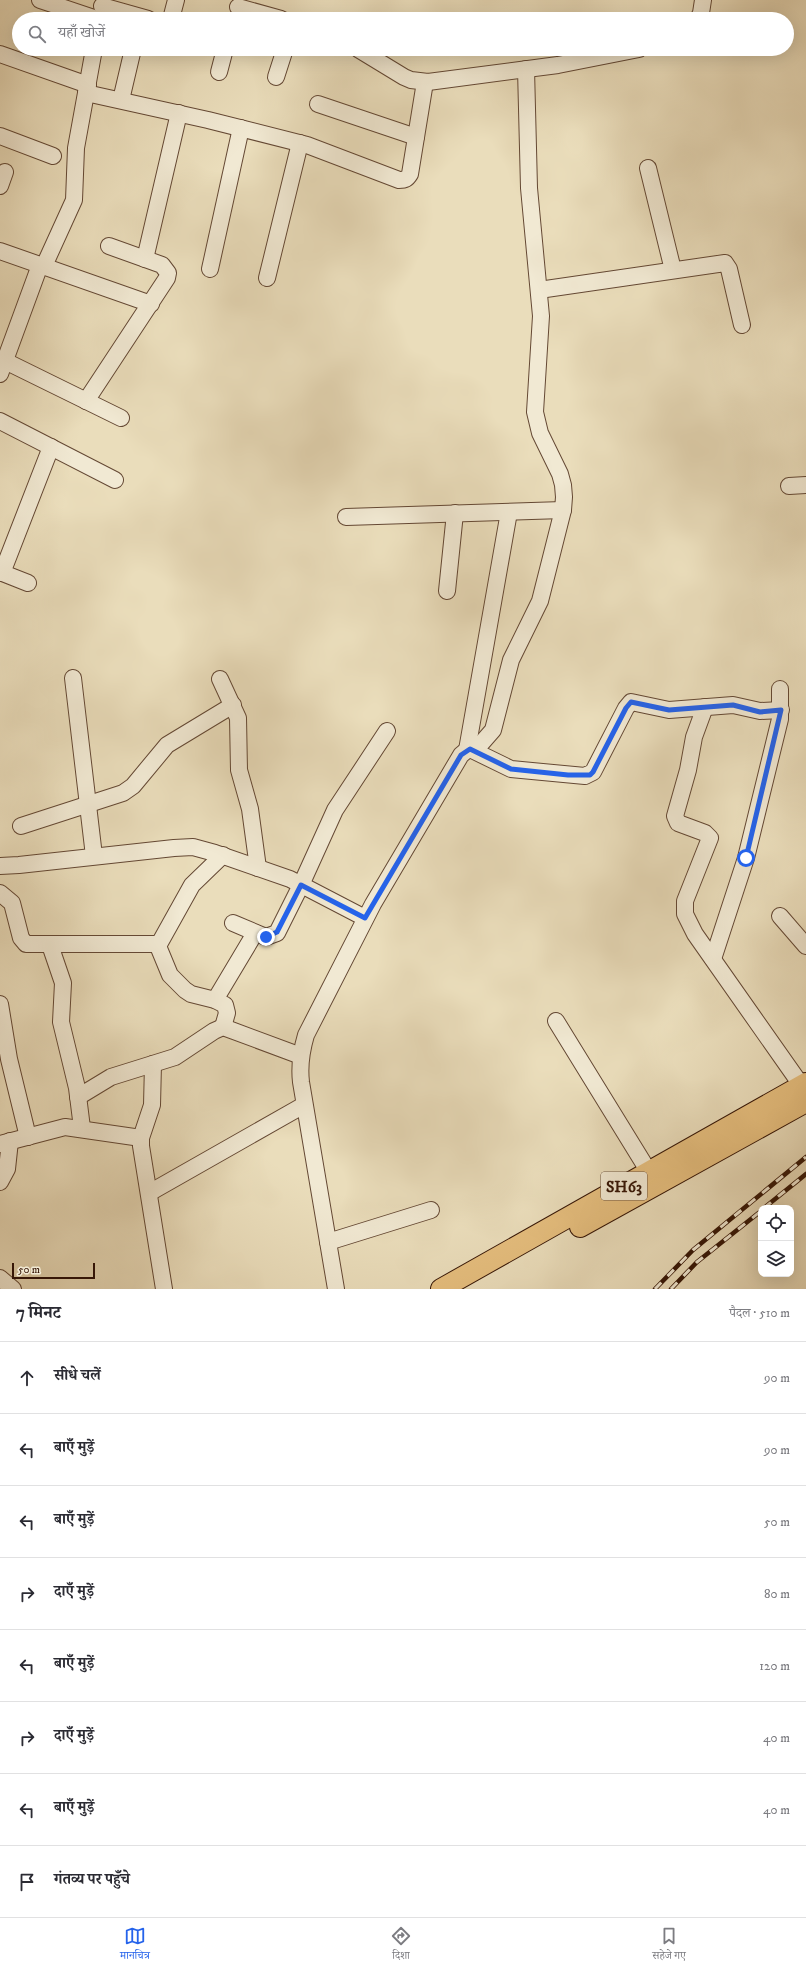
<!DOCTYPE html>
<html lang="hi">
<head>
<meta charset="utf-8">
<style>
	body { margin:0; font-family:"IM FELL DW Pica","Noto Serif Devanagari",serif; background:#f7f7f7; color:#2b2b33 }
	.controls { position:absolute; right:12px; bottom:12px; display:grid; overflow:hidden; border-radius:8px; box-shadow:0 4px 16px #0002 }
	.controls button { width:36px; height:36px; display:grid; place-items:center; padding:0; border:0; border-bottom:1px solid #e1e1e2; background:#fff; color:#2b2b33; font:20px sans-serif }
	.scale { position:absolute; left:12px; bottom:10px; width:83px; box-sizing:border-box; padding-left:4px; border:2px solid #371707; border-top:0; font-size:11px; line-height:14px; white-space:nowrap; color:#371707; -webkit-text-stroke:3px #f1e9d3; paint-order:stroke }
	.stop { position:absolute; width:12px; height:12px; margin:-9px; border:3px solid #2563eb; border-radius:50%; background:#fff }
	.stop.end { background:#2563eb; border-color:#fff; box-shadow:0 1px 4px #0008 }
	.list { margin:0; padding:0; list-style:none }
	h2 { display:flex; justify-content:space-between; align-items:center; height:52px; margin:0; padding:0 16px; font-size:17px }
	h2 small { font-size:13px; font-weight:400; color:#7c7c81 }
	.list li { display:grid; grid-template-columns:26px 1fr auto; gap:12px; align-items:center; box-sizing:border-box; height:72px; padding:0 16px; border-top:1px solid #e1e1e2 }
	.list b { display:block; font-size:15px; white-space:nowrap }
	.list em { font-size:13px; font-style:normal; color:#7c7c81 }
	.icon { flex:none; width:22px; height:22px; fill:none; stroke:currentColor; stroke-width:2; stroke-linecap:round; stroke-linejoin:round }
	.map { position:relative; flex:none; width:806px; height:1289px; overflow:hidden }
	.search { position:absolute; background:#fff; box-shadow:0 4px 16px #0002; left:12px; right:12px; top:12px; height:44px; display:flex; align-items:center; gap:10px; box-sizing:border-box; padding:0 14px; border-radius:22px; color:#7c7c81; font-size:15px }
	.sheet { height:628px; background:#fff }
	nav { display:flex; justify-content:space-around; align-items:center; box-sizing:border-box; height:56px; border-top:1px solid #e1e1e2; background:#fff; font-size:11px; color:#7c7c81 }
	nav a { display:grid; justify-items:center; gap:2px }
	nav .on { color:#2563eb }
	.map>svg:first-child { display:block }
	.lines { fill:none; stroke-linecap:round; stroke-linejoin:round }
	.minor-casing { stroke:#644834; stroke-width:18 }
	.major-casing { stroke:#371707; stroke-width:22 }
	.minor { stroke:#f1e9d3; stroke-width:16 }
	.major { stroke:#e5be7e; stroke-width:20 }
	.rail-casing { stroke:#371707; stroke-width:4.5 }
	.rail { stroke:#f1e9d3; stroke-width:3; stroke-dasharray:9; stroke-linecap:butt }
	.route { stroke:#2563eb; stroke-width:5 }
	.labels { text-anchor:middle; stroke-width:3; stroke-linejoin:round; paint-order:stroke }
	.shield { fill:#f1e9d3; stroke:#6f5644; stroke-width:1 }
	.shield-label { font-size:16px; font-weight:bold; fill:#371707 }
</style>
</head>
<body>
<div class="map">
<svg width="806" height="1289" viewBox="0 0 806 1289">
	<rect width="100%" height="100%" fill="#eaddbb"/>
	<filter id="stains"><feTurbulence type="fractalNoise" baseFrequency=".005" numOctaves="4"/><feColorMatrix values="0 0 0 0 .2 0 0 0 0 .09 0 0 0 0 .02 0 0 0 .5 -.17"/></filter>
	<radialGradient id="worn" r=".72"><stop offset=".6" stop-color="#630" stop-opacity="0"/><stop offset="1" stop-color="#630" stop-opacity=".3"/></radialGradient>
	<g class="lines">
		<defs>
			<g id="minor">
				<polyline points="40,0 97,19"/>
				<polyline points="102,6 148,19"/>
				<polyline points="238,7 281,19"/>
				<polyline points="171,19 176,0"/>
				<polyline points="698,19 701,13 703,0"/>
				<polyline points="358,49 404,77 411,80 428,82 558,65 639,49"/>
				<polyline points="0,54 88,85"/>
				<polyline points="219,72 225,49"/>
				<polyline points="276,77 285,49"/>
				<path d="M86 93 208 120 307 145 399 180C405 180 407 179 410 174L425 82"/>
				<polyline points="121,100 133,49"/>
				<polyline points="318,104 416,137"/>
				<polyline points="0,136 53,156"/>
				<polyline points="648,168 673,270"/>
				<polyline points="0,186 5,172"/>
				<polyline points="0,251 151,304"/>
				<polyline points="145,259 179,113"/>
				<polyline points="44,266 74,200 76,148 94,49"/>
				<polyline points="210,269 241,128"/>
				<polyline points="267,278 300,143"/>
				<polyline points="539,290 725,263 729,269 742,325"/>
				<polyline points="5,361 121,418"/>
				<polyline points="0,374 40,265"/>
				<polyline points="86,401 167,278 168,273 162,265 109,246"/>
				<polyline points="0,421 115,480"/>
				<polyline points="789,486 806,485"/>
				<polyline points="346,517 563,510"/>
				<polyline points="0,572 28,583"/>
				<polyline points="2,573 51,447"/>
				<polyline points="447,591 455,513"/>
				<polyline points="73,678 94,856"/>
				<polyline points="220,679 238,718 239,770 250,809 258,868"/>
				<polyline points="705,707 694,737 688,770 675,816 678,823 705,833 710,838 685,901 685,914 695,934 806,1092"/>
				<polyline points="470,749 511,769 585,776 593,772 626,708 631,702 669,710 733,705 760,711 781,710"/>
				<polyline points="467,750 509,512"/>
				<polyline points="21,826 123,793 133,786 167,745 233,705"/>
				<polyline points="0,866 19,865 174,848 193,847 215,853 290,879 365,918"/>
				<polyline points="0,893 12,903 21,938 26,944 155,944 158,946 170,975 185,990 191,994 215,1000 225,1005 227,1013 223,1027"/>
				<polyline points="780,916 806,946"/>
				<polyline points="233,923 266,937 277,933 301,885 335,810 387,731"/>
				<polyline points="50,945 63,983 61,1022 77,1088 82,1128"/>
				<polyline points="158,946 192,885 223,855"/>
				<polyline points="713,959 746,858 780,719 780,689"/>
				<polyline points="215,1000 255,933"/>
				<polyline points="0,1004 9,1059 28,1137"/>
				<polyline points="556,1021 649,1172"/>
				<polyline points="153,1064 152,1105 141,1138 141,1146 164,1289"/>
				<polyline points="78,1097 111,1077 175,1057 214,1031 223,1027 301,1056"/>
				<polyline points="0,1144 65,1127 141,1138"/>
				<polyline points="0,1182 7,1169 10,1141"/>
				<polyline points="149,1193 304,1105"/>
				<polyline points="328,1242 431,1210"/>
				<polyline points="0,1278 13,1289"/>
				<path d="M336 1289 301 1082C299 1065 301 1052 306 1035L373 904 461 755 467 750 479 746 493 730 511 660 540 601 563 510 564 497 563 485 560 474 540 433 535 412 541 316 529 188 526 69"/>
			</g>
			<g id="major">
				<polyline points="580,1227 806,1102"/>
				<polyline points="441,1289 806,1083"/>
			</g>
		</defs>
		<use href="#minor" class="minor-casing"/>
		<use href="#major" class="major-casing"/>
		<use href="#minor" class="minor"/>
		<use href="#major" class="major"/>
		<defs>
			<g id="rail">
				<polyline points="764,1208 806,1174"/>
				<polyline points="655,1289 693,1250 806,1157"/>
				<polyline points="671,1289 697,1262 761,1211"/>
			</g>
		</defs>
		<use href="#rail" class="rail-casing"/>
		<use href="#rail" class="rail"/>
	</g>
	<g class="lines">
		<polyline class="route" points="266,937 277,932 301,885 365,918 461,755 470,749 511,769 568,775 590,775 593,772 626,708 631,702 669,710 733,705 760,712 781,710 746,858"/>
	</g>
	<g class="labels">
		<rect class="shield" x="601" y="1172" width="46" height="28" rx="3"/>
		<g class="shield-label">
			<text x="624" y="1192">SH63</text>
		</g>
	</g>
	<rect width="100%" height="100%" filter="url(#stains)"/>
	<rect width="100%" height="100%" fill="url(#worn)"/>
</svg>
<div class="controls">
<button><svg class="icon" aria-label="locate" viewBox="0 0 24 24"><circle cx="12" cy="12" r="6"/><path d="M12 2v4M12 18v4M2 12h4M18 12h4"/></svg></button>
<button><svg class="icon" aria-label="layers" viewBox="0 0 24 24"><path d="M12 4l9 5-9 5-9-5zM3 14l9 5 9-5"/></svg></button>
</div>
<div class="scale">50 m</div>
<div class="stop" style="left:746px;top:858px"></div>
<div class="stop end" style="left:266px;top:937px"></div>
<div class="search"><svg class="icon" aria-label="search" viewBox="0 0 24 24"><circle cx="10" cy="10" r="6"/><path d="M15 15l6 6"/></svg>यहाँ खोजें</div>
</div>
<section class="sheet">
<h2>7 मिनट<small>पैदल · 510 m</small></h2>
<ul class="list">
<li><svg class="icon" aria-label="ahead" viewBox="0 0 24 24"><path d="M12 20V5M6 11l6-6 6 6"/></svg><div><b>सीधे चलें</b></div><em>90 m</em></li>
<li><svg class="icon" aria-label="left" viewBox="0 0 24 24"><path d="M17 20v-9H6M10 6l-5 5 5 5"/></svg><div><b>बाएँ मुड़ें</b></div><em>90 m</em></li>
<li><svg class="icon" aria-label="left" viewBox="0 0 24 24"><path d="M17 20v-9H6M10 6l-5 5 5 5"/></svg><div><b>बाएँ मुड़ें</b></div><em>50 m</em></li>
<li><svg class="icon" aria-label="right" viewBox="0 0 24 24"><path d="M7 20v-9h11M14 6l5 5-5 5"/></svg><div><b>दाएँ मुड़ें</b></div><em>80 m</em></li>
<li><svg class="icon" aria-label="left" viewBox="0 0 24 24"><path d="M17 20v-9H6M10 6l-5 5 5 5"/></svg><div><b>बाएँ मुड़ें</b></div><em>120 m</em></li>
<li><svg class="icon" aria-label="right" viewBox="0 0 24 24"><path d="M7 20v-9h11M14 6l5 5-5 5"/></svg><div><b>दाएँ मुड़ें</b></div><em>40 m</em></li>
<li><svg class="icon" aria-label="left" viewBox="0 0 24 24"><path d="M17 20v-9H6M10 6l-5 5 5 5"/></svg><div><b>बाएँ मुड़ें</b></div><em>40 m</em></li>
<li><svg class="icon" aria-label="arrive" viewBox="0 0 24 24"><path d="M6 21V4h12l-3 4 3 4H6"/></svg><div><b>गंतव्य पर पहुँचे</b></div></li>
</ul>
</section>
<nav>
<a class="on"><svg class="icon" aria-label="map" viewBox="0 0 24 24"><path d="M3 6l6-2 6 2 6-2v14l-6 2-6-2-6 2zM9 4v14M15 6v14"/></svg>मानचित्र</a>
<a><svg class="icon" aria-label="directions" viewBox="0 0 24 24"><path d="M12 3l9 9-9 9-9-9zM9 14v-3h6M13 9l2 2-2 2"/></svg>दिशा</a>
<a><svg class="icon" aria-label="saved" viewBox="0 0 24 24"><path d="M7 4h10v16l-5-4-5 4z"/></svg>सहेजे गए</a>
</nav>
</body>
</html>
